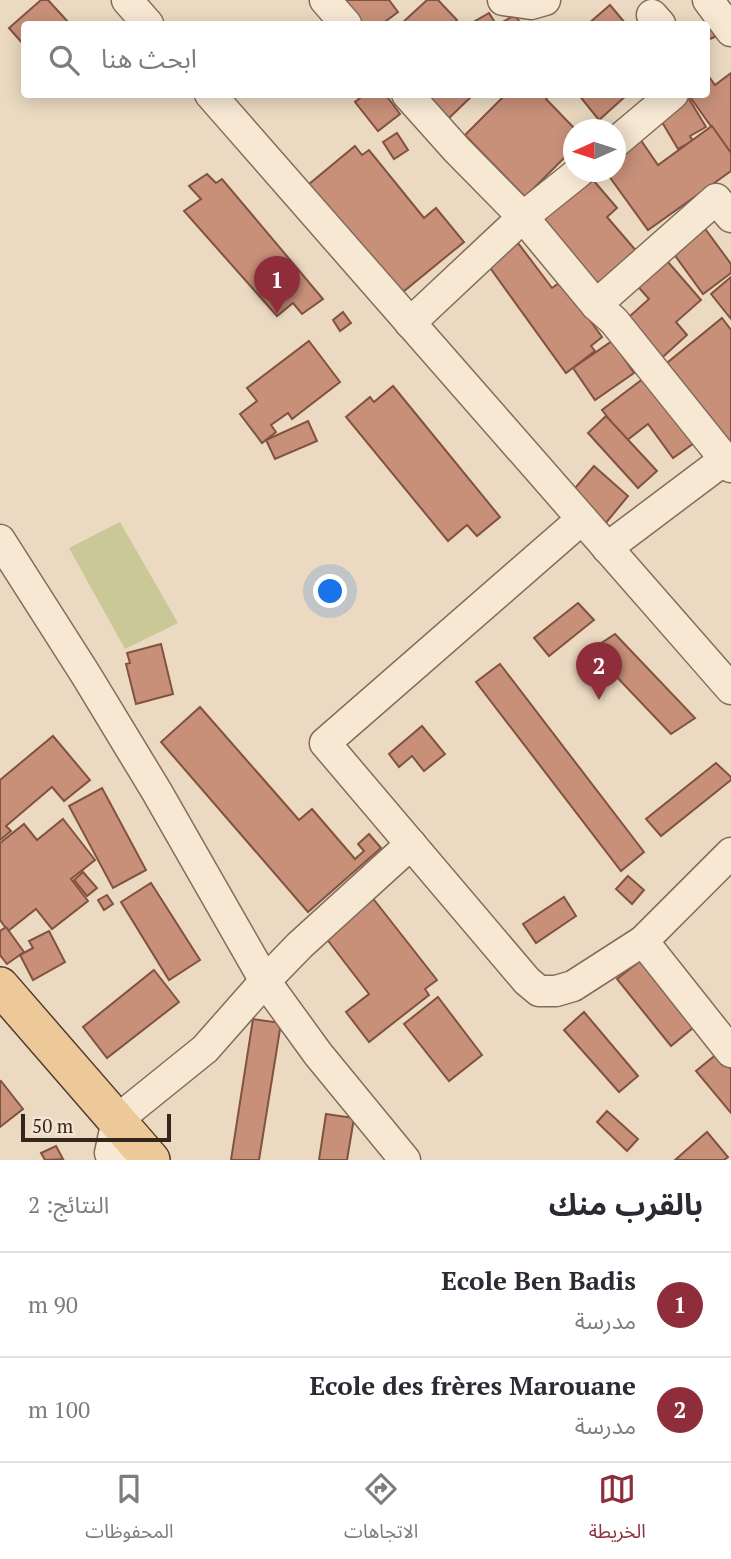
<!DOCTYPE html>
<html lang="ar">
<head>
<meta charset="utf-8">
<style>
	body { margin:0; font-family:"PT Serif","Noto Sans Arabic",serif; background:#f7f7f7; color:#2b2b33; direction:rtl }
	.compass { position:absolute; left:563px; top:119px; width:63px; height:63px; border-radius:50%; background:#fff; box-shadow:0 4px 18px #0003; rotate:267deg }
	.scale { position:absolute; left:21px; bottom:18px; width:150px; box-sizing:border-box; padding-left:7px; border:4px solid #35261d; border-top:0; font-size:19px; line-height:24px; white-space:nowrap; color:#35261d; -webkit-text-stroke:5px #f3e5d1; paint-order:stroke }
	.you { position:absolute; left:331px; top:592px; width:24px; height:24px; margin:-18px; border:5px solid #fff; border-radius:50%; background:#1a73e8; box-shadow:0 0 0 10px #1a73e833 }
	.badge { display:grid; place-items:center; width:46px; height:46px; border-radius:50%; background:#902d3a; color:#fff; font-size:23px; font-weight:700 }
	.pin { position:absolute; translate:-50% -58px; filter:drop-shadow(0 2px 4px #0008) }
	.pin::after { content:''; position:absolute; top:37px; width:24px; height:21px; background:inherit; clip-path:polygon(0 0,100% 0,50% 100%) }
	.list { margin:0; padding:0; list-style:none }
	h2 { display:flex; justify-content:space-between; align-items:center; height:91px; margin:0; padding:0 28px; font-size:30px }
	h2 small { font-size:23px; font-weight:400; color:#7c7c81 }
	.list li { display:grid; grid-template-columns:46px 1fr auto; gap:21px; align-items:center; box-sizing:border-box; height:105px; padding:0 28px; border-top:2px solid #e1e1e2 }
	.list b { display:block; font-size:26px; white-space:nowrap }
	.list p { margin:0; font-size:23px; white-space:nowrap; color:#7c7c81 }
	.list em { font-size:23px; font-style:normal; color:#7c7c81 }
	.icon { flex:none; width:38px; height:38px; fill:none; stroke:currentColor; stroke-width:2; stroke-linecap:round; stroke-linejoin:round }
	.map { position:relative; flex:none; width:731px; height:1160px; overflow:hidden; direction:ltr }
	.search { position:absolute; background:#fff; box-shadow:0 4px 18px #0003; left:21px; right:21px; top:21px; height:77px; display:flex; align-items:center; gap:18px; box-sizing:border-box; padding:0 24px; border-radius:7px; color:#7c7c81; font-size:26px }
	.sheet { height:301px; background:#fff }
	nav { display:flex; justify-content:space-around; align-items:center; box-sizing:border-box; height:98px; border-top:2px solid #e1e1e2; background:#fff; font-size:19px; color:#7c7c81 }
	nav a { display:grid; justify-items:center; gap:4px }
	nav .on { color:#902d3a }
	.map>svg:first-child { display:block }
	.green { fill:#c9c896 }
	.building { fill:#c89079; stroke:#825241; stroke-width:2 }
	.lines { fill:none; stroke-linecap:round; stroke-linejoin:round }
	.minor-casing { stroke:#846b5a; stroke-width:33 }
	.major-casing { stroke:#523a2e; stroke-width:40 }
	.minor { stroke:#f7e8d4; stroke-width:30 }
	.major { stroke:#edc99a; stroke-width:37 }
</style>
</head>
<body>
<div class="map">
<svg width="731" height="1160" viewBox="0 0 731 1160">
	<rect width="100%" height="100%" fill="#ebdac1"/>
	<polygon class="green" points="120,522 178,623 125,649 69,548"/>
	<g class="building">
		<polygon points="41,0 48,0 70,24 24,24 24,45 9,28"/>
		<polygon points="343,0 389,0 398,12 382,24 359,24"/>
		<polygon points="427,0 438,0 457,20 453,24 401,24"/>
		<polygon points="610,5 626,24 588,24"/>
		<polygon points="489,13 496,24 470,24"/>
		<polygon points="515,15 521,24 499,24"/>
		<polygon points="717,16 724,33 710,39 706,31 706,24 704,24 703,22"/>
		<polygon points="731,73 731,152 730,153 688,94 706,94 707,74 715,85"/>
		<polygon points="365,94 385,94 400,114 378,131 355,102"/>
		<polygon points="421,94 474,94 446,121"/>
		<polygon points="506,94 551,94 546,99 576,130 574,130 574,148 525,197 465,135"/>
		<polygon points="578,94 628,94 599,120"/>
		<polygon points="686,94 706,127 690,136 693,141 678,149 656,112"/>
		<polygon points="712,126 731,153 731,171 648,230 606,172 616,172 616,147 640,139 658,165"/>
		<polygon points="397,133 408,150 394,159 383,142"/>
		<polygon points="355,146 362,155 369,150 424,218 436,208 464,242 398,296 308,185"/>
		<polygon points="207,174 216,183 222,179 323,299 302,314 293,303 277,316 184,211 201,199 189,186"/>
		<polygon points="588,174 617,208 607,217 638,253 593,292 533,221"/>
		<polygon points="695,215 731,264 731,273 703,294 663,239"/>
		<polygon points="518,243 552,288 562,281 602,337 591,346 595,351 566,373 488,265"/>
		<polygon points="655,247 701,300 676,322 687,335 654,365 620,325 649,299 626,273"/>
		<polygon points="731,277 731,319 711,294"/>
		<polygon points="343,312 351,323 340,331 333,320"/>
		<polygon points="722,318 731,330 731,450 662,367"/>
		<polygon points="309,341 340,382 292,419 288,413 271,425 276,432 262,443 240,414 257,401 247,388"/>
		<polygon points="612,341 634,373 595,400 573,368"/>
		<polygon points="648,375 697,441 673,458 648,424 626,441 602,410"/>
		<polygon points="393,386 500,517 477,536 467,525 448,541 346,417 370,397 374,402"/>
		<polygon points="606,416 657,471 638,488 588,433"/>
		<polygon points="308,421 317,441 275,459 266,440"/>
		<polygon points="594,466 628,496 605,524 570,494"/>
		<polygon points="578,603 594,620 549,656 534,638"/>
		<polygon points="615,634 695,718 671,734 591,650"/>
		<polygon points="161,644 173,694 136,704 126,664 130,663 127,653"/>
		<polygon points="500,664 644,852 621,871 476,682"/>
		<polygon points="200,707 299,820 312,809 355,859 364,851 358,844 369,834 381,848 308,912 161,742"/>
		<polygon points="422,726 445,754 424,771 412,756 399,767 389,754"/>
		<polygon points="53,736 90,780 64,801 52,787 6,826 11,831 0,840 0,780"/>
		<polygon points="716,763 731,777 731,780 661,836 646,819"/>
		<polygon points="102,788 146,870 113,888 69,806"/>
		<polygon points="63,819 95,860 71,879 88,901 52,929 36,909 8,931 0,920 0,843 24,824 37,840"/>
		<polygon points="83,872 97,888 87,896 74,880"/>
		<polygon points="628,876 644,890 632,904 616,889"/>
		<polygon points="151,883 200,960 169,980 121,902"/>
		<polygon points="364,887 437,980 425,989 429,995 369,1042 346,1012 369,994 316,925"/>
		<polygon points="107,895 113,904 104,910 98,900"/>
		<polygon points="564,897 576,916 536,943 523,924"/>
		<polygon points="6,927 24,952 7,964 0,955 0,931"/>
		<polygon points="49,931 65,962 33,980 20,955 33,948 29,941"/>
		<polygon points="640,961 694,1027 671,1046 617,979"/>
		<polygon points="154,970 179,1002 107,1058 83,1027"/>
		<polygon points="438,997 482,1055 449,1081 404,1024"/>
		<polygon points="584,1012 638,1076 619,1092 564,1030"/>
		<polygon points="253,1019 281,1023 259,1160 231,1160"/>
		<polygon points="718,1053 731,1069 731,1113 696,1071"/>
		<polygon points="1,1081 23,1109 0,1127 0,1082"/>
		<polygon points="607,1111 638,1139 627,1151 597,1122"/>
		<polygon points="326,1114 354,1118 347,1160 319,1160"/>
		<polygon points="707,1132 728,1157 724,1160 675,1160"/>
		<polygon points="56,1146 63,1159 45,1160 41,1153"/>
	</g>
	<g class="lines">
		<defs>
			<g id="minor">
				<polyline points="127,0 148,24"/>
				<polyline points="325,0 346,24"/>
				<polyline points="503,0 531,4 545,0"/>
				<polyline points="708,0 731,31"/>
				<polyline points="652,15 660,24"/>
				<polyline points="210,94 731,689"/>
				<polyline points="407,94 457,150 523,217 596,305 614,321 731,467"/>
				<polyline points="616,142 673,94"/>
				<polyline points="596,305 716,199 731,217"/>
				<polyline points="410,323 523,217 579,172"/>
				<polyline points="582,519 325,743 527,981 539,991 556,991 573,986 643,941 731,853"/>
				<polyline points="0,540 86,675 157,792 265,981 318,1054 405,1160"/>
				<polyline points="607,548 724,460"/>
				<polyline points="643,941 731,1052"/>
				<polyline points="113,1160 110,1153 117,1120 205,1049 265,981 300,945 411,844"/>
			</g>
			<polyline id="major" points="0,986 151,1160"/>
		</defs>
		<use href="#minor" class="minor-casing"/>
		<use href="#major" class="major-casing"/>
		<use href="#minor" class="minor"/>
		<use href="#major" class="major"/>
	</g>
</svg>
<svg class="compass" viewBox="-18 -18 36 36"><path d="M0-13l5 13h-10z" fill="#e53935"/><path d="M0 13l5-13h-10z" fill="#7c7c81"/></svg>
<div class="scale">50 m</div>
<div class="you"></div>
<div class="pin badge" style="left:277px;top:314px">1</div>
<div class="pin badge" style="left:599px;top:700px">2</div>
<div class="search"><svg class="icon" aria-label="search" viewBox="0 0 24 24"><circle cx="10" cy="10" r="6"/><path d="M15 15l6 6"/></svg>ابحث هنا</div>
</div>
<section class="sheet">
<h2>بالقرب منك<small>النتائج: 2</small></h2>
<ul class="list">
<li><span class="badge">1</span><div><b>Ecole Ben Badis</b><p>مدرسة</p></div><em>90 m</em></li>
<li><span class="badge">2</span><div><b>Ecole des frères Marouane</b><p>مدرسة</p></div><em>100 m</em></li>
</ul>
</section>
<nav>
<a class="on"><svg class="icon" aria-label="map" viewBox="0 0 24 24"><path d="M3 6l6-2 6 2 6-2v14l-6 2-6-2-6 2zM9 4v14M15 6v14"/></svg>الخريطة</a>
<a><svg class="icon" aria-label="directions" viewBox="0 0 24 24"><path d="M12 3l9 9-9 9-9-9zM9 14v-3h6M13 9l2 2-2 2"/></svg>الاتجاهات</a>
<a><svg class="icon" aria-label="saved" viewBox="0 0 24 24"><path d="M7 4h10v16l-5-4-5 4z"/></svg>المحفوظات</a>
</nav>
</body>
</html>
